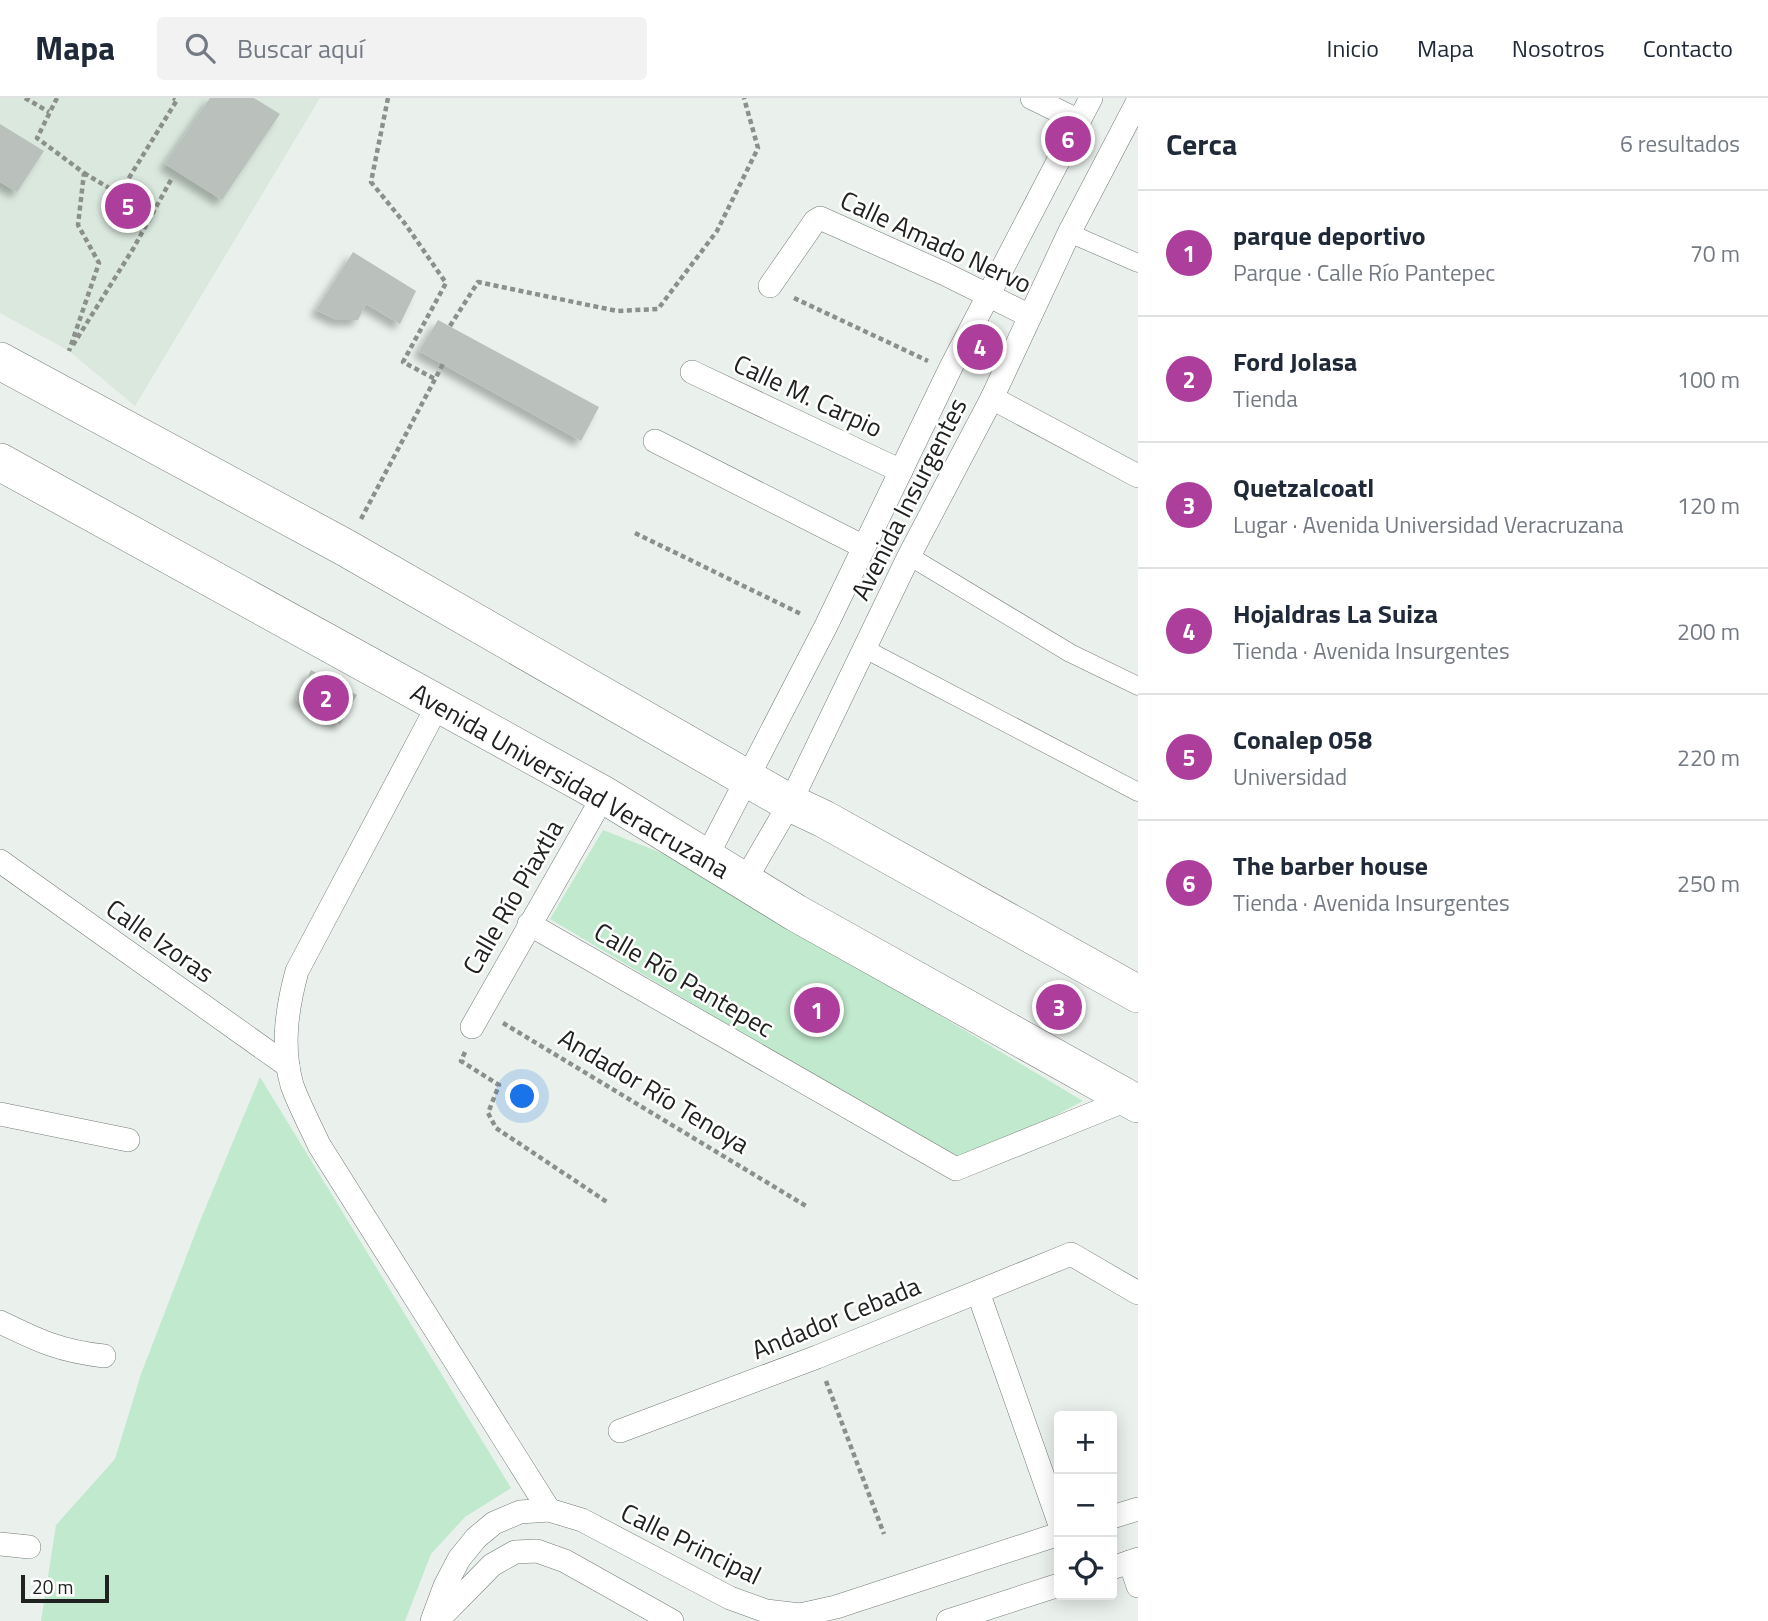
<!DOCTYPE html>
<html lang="es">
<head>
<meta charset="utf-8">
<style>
	body { margin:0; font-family:"Titillium Web",sans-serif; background:#f2f2f3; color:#1f2937 }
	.controls { position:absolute; right:21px; bottom:21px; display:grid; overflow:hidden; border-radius:7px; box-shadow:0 4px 18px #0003 }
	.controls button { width:63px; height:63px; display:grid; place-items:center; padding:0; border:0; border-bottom:2px solid #e0e1e3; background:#fff; color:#1f2937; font:35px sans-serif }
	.scale { position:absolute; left:21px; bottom:18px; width:88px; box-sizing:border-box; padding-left:7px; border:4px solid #202220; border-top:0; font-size:19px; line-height:24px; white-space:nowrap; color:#202220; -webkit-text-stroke:5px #fff; paint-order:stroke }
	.you { position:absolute; left:523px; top:999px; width:24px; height:24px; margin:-18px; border:5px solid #fff; border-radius:50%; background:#1a73e8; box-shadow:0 0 0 10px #1a73e833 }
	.badge { display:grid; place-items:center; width:46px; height:46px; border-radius:50%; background:#ad3e9b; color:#fff; font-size:23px; font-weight:700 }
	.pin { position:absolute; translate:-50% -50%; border:4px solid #fff; box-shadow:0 2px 7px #0006 }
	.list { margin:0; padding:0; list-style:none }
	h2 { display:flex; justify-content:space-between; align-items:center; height:91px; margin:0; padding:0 28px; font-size:30px }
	h2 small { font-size:23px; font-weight:400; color:#747a83 }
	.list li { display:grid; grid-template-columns:46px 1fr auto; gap:21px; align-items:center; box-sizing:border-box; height:126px; padding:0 28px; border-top:2px solid #e0e1e3 }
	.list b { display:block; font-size:26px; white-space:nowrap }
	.list p { margin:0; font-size:23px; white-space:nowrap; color:#747a83 }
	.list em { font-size:23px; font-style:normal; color:#747a83 }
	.icon { flex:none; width:38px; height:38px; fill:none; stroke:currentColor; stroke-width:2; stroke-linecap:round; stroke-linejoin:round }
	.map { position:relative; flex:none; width:1138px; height:1523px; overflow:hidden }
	header { display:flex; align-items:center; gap:42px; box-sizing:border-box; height:98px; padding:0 35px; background:#fff; border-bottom:2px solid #e0e1e3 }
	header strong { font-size:33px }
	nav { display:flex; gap:38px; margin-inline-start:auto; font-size:24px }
	.search { width:490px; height:63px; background:#f2f2f3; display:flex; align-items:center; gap:18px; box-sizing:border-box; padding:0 24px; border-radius:7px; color:#747a83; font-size:26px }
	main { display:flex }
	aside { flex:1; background:#fff }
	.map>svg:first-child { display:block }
	.built { fill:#dae8de }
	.green { fill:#c0e9cd }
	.building { fill:#bac1bc; filter:url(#shadow) }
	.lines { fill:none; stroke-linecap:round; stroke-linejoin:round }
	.pedestrian-casing { stroke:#757c77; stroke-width:19 }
	.minor-casing { stroke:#757c77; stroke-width:24 }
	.primary-casing { stroke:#757c77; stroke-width:38 }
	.path { stroke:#8c908d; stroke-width:4.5; stroke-dasharray:5 3.5; stroke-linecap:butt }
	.pedestrian { stroke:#fff; stroke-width:18 }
	.minor { stroke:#fff; stroke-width:23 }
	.primary { stroke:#fff; stroke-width:37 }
	.labels { text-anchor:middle; stroke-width:5; stroke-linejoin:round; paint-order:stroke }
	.street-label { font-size:26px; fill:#202220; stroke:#fff }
</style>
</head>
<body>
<header>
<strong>Mapa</strong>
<div class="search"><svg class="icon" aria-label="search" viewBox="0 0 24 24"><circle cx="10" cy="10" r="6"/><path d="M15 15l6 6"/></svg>Buscar aquí</div>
<nav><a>Inicio</a><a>Mapa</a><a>Nosotros</a><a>Contacto</a></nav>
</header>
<main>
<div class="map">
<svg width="1138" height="1523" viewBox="0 0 1138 1523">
	<defs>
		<filter id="shadow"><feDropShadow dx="-6" dy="6" stdDeviation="3.5" flood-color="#0004"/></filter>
	</defs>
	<rect width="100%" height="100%" fill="#eaf1ec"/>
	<polygon class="built" points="0,0 320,0 135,308 69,253 0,215"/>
	<g class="green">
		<polygon points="603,732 677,761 1083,1003 1011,1041 957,1063 550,821"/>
		<polygon points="260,979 511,1390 465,1419 431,1456 405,1523 41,1523 56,1427 115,1361 141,1276 200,1123"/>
	</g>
	<g class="building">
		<polygon points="210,0 254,0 280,16 222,102 165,66"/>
		<polygon points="0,26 44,53 17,94 0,84"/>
		<polygon points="353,154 416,193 400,226 366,206 358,222 337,222 316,212"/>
		<polygon points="438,222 599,309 581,343 419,253"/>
		<polygon points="311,572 357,597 340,627 296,602"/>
	</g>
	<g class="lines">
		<defs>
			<g id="pedestrian">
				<polyline points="1069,135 1138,165"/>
				<polyline points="909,458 1070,555 1138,588"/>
				<polyline points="865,551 1138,694"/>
			</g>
			<g id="minor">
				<polyline points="1032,0 1079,23"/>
				<polyline points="770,188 815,123 820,120 943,175 1030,218"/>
				<polyline points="692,274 901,373"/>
				<polyline points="992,300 1138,378"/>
				<polyline points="655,343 864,449"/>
				<path d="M439 605 297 873C287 910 281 949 292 987 299 1007 310 1027 319 1047L549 1412"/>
				<polyline points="706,760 826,528 951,269 1091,0"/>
				<polyline points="0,763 288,968"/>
				<polyline points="744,784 790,705 909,458 992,300 1069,135 1138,3"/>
				<polyline points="529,826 956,1071 1129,1001"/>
				<polyline points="472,929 604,697"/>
				<polyline points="0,1016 128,1042"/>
				<polyline points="978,1194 1059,1424"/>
				<path d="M0 1224C39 1243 60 1253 104 1258"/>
				<polyline points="620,1333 817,1259 1071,1156 1138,1195"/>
				<polyline points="1112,1419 1138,1411"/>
				<polyline points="0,1446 29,1449"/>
				<polyline points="1130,1464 1138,1488"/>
				<polyline points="1112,1470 1138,1461"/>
				<polyline points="432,1523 445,1488 459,1461 476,1440 494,1425 520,1414 549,1412 582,1422 730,1500 766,1513 800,1517 836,1509 1059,1436"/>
				<polyline points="437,1523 492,1467 515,1454 537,1453 565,1463 672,1523"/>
				<polyline points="948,1523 1059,1487"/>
			</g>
			<g id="primary">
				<polyline points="0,263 346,450 790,705 824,721 1138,896"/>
				<polyline points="0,364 604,697 796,815 1138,1006"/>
			</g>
		</defs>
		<use href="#pedestrian" class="pedestrian-casing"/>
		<use href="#minor" class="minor-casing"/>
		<use href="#primary" class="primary-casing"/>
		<g class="path">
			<polyline points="25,0 49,14"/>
			<polyline points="57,0 37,40 84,75 78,127 99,165 69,253"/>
			<polyline points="388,0 371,84 406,127 446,185 403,264 435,281"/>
			<polyline points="84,75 119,96 177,2 173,0"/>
			<polyline points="794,200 928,263"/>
			<polyline points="450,228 478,184 617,213 658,211 717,133 758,50 744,0"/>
			<polyline points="73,247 133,151 172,80"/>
			<polyline points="361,421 443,266"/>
			<polyline points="635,435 803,517"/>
			<polyline points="503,925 806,1108"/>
			<polyline points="465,954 461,963 499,987 488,1015 496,1030 607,1104"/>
			<polyline points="826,1283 884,1436"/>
		</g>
		<use href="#pedestrian" class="pedestrian"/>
		<use href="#minor" class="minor"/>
		<use href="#primary" class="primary"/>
	</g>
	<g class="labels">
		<g class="street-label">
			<text transform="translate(936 144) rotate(25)" y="9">Calle Amado Nervo</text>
			<text transform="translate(808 298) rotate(25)" y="9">Calle M. Carpio</text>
			<text transform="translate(909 401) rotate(-63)" y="9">Avenida Insurgentes</text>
			<text transform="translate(570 683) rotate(30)" y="9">Avenida Universidad Veracruzana</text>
			<text transform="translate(513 799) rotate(-60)" y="9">Calle Río Piaxtla</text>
			<text transform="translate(160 843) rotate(35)" y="9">Calle Izoras</text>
			<text transform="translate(684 882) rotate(30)" y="9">Calle Río Pantepec</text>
			<text transform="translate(654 993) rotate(31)" y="9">Andador Río Tenoya</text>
			<text transform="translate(836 1220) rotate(-22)" y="9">Andador Cebada</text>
			<text transform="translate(691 1446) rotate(26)" y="9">Calle Principal</text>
		</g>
	</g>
</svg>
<div class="controls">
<button>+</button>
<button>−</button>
<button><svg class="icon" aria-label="locate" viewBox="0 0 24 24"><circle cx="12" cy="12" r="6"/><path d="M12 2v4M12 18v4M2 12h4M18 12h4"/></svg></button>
</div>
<div class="scale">20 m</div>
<div class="you"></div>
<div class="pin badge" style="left:817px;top:912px">1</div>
<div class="pin badge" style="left:326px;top:600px">2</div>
<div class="pin badge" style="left:1059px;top:909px">3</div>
<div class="pin badge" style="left:980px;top:249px">4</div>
<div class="pin badge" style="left:128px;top:108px">5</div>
<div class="pin badge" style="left:1068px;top:41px">6</div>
</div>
<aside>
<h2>Cerca<small>6 resultados</small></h2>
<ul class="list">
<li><span class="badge">1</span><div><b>parque deportivo</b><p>Parque · Calle Río Pantepec</p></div><em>70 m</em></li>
<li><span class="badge">2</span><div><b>Ford Jolasa</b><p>Tienda</p></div><em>100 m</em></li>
<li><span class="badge">3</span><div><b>Quetzalcoatl</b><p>Lugar · Avenida Universidad Veracruzana</p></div><em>120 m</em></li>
<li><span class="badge">4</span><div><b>Hojaldras La Suiza</b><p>Tienda · Avenida Insurgentes</p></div><em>200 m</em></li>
<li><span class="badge">5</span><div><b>Conalep 058</b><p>Universidad</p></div><em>220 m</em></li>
<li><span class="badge">6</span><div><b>The barber house</b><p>Tienda · Avenida Insurgentes</p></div><em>250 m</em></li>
</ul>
</aside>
</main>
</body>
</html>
